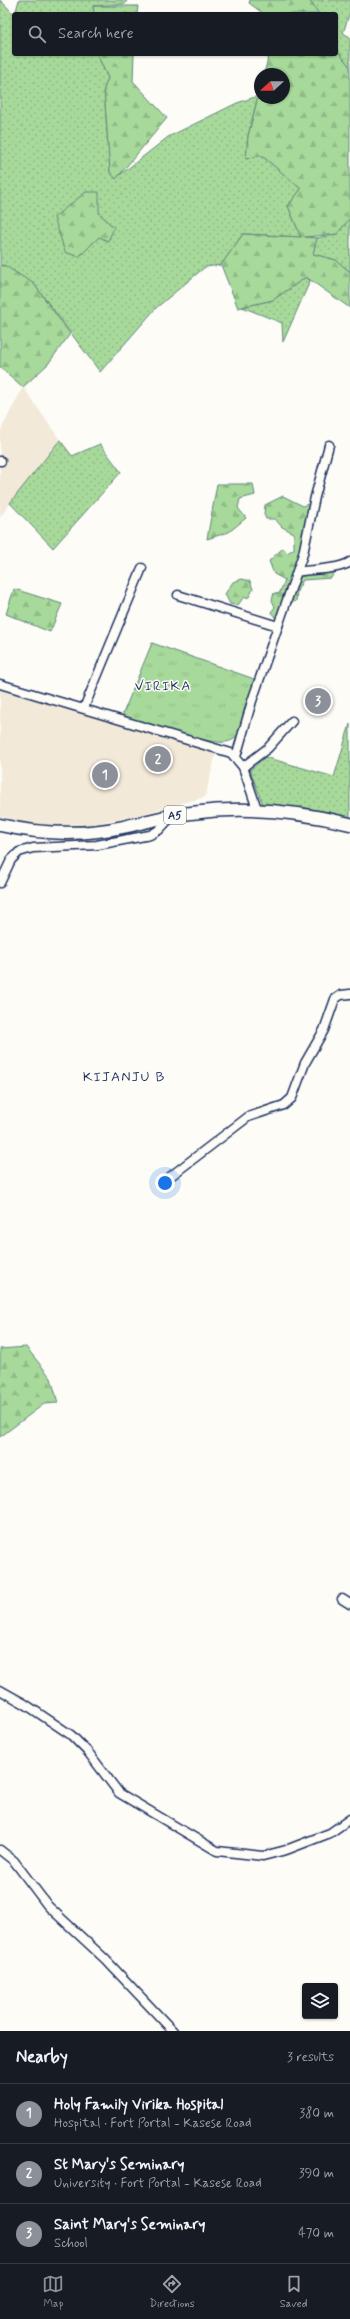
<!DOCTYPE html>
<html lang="en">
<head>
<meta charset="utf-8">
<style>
	body { margin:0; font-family:Mynerve,sans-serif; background:#20242c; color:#f1f3f6 }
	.controls { position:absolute; right:12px; bottom:12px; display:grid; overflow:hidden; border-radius:4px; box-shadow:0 1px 3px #0004 }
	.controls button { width:36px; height:36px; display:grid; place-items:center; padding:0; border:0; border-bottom:1px solid #363941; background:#171b24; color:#f1f3f6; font:20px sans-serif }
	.compass { position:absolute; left:254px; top:68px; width:36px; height:36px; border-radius:50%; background:#171b24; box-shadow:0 1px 3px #0004; rotate:249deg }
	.you { position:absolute; left:165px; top:1183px; width:14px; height:14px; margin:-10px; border:3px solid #fff; border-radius:50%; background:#1a73e8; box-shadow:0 0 0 6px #1a73e833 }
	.badge { display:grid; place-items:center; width:26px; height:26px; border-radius:50%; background:#8c9099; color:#fff; font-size:13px; font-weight:700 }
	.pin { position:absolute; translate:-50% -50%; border:2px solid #fff; box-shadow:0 1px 4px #0006 }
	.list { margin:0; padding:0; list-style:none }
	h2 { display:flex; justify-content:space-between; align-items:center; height:52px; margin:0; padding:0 16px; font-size:17px }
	h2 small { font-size:13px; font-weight:400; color:#9ea1a6 }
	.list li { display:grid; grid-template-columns:26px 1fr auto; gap:12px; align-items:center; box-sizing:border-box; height:60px; padding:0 16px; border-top:1px solid #363941 }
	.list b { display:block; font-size:15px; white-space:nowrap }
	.list p { margin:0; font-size:13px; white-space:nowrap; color:#9ea1a6 }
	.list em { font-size:13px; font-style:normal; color:#9ea1a6 }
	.icon { flex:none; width:22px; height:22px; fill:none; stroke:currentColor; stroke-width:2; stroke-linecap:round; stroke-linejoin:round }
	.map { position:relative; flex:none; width:350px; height:2031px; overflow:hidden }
	.search { position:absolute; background:#171b24; box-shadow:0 1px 3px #0004; left:12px; right:12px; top:12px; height:44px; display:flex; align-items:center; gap:10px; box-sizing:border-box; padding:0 14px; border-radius:4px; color:#9ea1a6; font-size:15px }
	.sheet { height:232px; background:#171b24 }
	nav { display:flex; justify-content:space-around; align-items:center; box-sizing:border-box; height:56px; border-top:1px solid #363941; background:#171b24; font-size:11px; color:#9ea1a6 }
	nav a { display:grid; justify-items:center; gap:2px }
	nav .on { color:#8c9099 }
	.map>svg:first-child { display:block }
	.built { fill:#f2e9d8 }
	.grass { fill:url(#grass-dots); stroke:#61847c }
	.forest { fill:url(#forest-firs); stroke:#61847c }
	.park { fill:url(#park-tufts); stroke:#61847c }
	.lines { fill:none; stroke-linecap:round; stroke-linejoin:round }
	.minor-casing { stroke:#1b2f5e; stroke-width:11 }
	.highway-casing { stroke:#1b2f5e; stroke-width:15 }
	.minor { stroke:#fdfcf7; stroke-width:8 }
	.highway { stroke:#fdfcf7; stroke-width:12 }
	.labels { text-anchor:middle; stroke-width:3; stroke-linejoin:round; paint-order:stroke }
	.shield { fill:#fdfcf7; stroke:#5f6c8c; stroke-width:1 }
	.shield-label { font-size:11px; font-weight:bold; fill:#1b2f5e }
	.quarter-label { font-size:14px; letter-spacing:1px; fill:#1b2f5e; stroke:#fdfcf7 }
</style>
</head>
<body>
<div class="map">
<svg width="350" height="2031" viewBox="0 0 350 2031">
	<defs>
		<pattern id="grass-dots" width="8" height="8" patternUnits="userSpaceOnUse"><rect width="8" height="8" fill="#a7d99a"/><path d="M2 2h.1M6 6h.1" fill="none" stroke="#8fbb87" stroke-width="1.8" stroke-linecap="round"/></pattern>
		<pattern id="forest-firs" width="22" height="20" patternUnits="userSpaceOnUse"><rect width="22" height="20" fill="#a7d99a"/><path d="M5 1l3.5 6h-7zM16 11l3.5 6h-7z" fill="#8fbb87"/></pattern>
		<pattern id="park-tufts" width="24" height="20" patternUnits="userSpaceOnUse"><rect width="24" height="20" fill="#a7d99a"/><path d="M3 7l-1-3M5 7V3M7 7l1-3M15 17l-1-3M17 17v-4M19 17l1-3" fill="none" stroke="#8fbb87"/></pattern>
	</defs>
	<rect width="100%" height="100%" fill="#fdfcf7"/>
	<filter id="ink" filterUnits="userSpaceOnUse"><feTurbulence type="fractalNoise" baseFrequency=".025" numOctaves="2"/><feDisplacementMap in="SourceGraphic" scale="8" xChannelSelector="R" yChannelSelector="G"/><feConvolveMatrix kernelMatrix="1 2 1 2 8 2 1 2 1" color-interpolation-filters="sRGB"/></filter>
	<g filter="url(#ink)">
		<g class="built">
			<polygon points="23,387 60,440 0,517 0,432"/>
			<polygon points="0,688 60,708 216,753 205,797 143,814 92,824 42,826 0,816"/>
		</g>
		<g class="grass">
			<polygon points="0,0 14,14 14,54 97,54 108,78 104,89 110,172 116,178 168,137 237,103 258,96 248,136 246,159 261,155 301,189 288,206 301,237 243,234 221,265 205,267 156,308 100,372 34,284 4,266 0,266"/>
			<polygon points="19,0 127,0 125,4 93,6 94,14 15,14"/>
			<polygon points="309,0 350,0 350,12 343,33 350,37 350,67 336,49 336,14 319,14"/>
			<polygon points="350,218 350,272 336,260 312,254 317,238 337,234"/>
			<polygon points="306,277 310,281 283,342 282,323 242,307 273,300"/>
			<polygon points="60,440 72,456 100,444 121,472 53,548 10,503"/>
			<polygon points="350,724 350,819 263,805 250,770 265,757 334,777"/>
		</g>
		<g class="forest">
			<polygon points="250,0 309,0 319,14 264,14 249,3"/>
			<polygon points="93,6 138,6 137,14 94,14"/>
			<polygon points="336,49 350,67 350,218 337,234 305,237 317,238 313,254 336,260 350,272 350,308 306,277 273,300 238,308 221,265 243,234 301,237 288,206 301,189 261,155 246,159 248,136 260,89 260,98 284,98 284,74 264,74 269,54 336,54"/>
			<polygon points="97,54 134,54 133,81 167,118 116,179 110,172 104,89 108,78"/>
			<polygon points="86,192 99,192 99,213 114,228 108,241 99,237 79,257 65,252 54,217"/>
			<polygon points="4,265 34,284 70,334 48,364 23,387 0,367 0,266"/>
			<polygon points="217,484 253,484 255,495 240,499 238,508 246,518 229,532 207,539"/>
			<polygon points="283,496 303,506 312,502 300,555 278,621 271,612 275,607 272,600 274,593 279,594 285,580 274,574 269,561 283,548 287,553 294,549 294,533 282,527 275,519 266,519 264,514 265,505"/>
			<polygon points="336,570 331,578 303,580 297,591 296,601 288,604 298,574"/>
			<polygon points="242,579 250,581 253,589 249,597 243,598 238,605 230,604 225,594 233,582"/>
			<polygon points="14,589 62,604 50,632 6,614"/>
			<polygon points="26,1347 51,1378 58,1403 44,1404 0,1437 0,1349"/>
		</g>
		<path class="park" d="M152 643 257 680 239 735C234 739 232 741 226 742 208 745 143 722 122 716Z"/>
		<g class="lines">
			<defs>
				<g id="minor">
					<polyline points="0,461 1,461"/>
					<path d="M297 572C312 569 339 570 350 562"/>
					<polyline points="178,595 278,626"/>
					<polyline points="0,684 231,753 243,767 257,809"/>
					<polyline points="84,708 142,568"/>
					<polyline points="236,757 252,701 303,554 315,497 329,445"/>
					<polyline points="243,767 268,748 292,721"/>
					<polyline points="0,883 11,860 19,852 33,848 97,845 150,835 159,830 172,816"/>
					<polyline points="167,1179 248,1117 284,1105 292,1098 305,1063 324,1030 335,999 341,995 350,994"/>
					<polyline points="342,1599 350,1604"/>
					<polyline points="0,1690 25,1704 71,1735 88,1752 119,1793 217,1851 263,1856 286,1850 330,1833 350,1819"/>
					<polyline points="0,1850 14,1861 48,1906 105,1959 173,2031"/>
				</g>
				<path id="highway" d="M0 825C40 834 82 836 123 827 146 822 168 815 191 813 245 806 298 811 350 824"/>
			</defs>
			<use href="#minor" class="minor-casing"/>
			<use href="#highway" class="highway-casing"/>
			<use href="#minor" class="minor"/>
			<use href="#highway" class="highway"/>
		</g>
	</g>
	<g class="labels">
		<rect class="shield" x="164" y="806" width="22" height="18" rx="3"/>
		<g class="shield-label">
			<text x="175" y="819">A5</text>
		</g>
		<g class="quarter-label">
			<text x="163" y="690">VIRIKA</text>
			<text x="124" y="1081">KIJANJU B</text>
		</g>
	</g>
</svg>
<div class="controls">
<button><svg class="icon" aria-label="layers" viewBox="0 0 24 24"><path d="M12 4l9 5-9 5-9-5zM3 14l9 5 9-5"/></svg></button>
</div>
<svg class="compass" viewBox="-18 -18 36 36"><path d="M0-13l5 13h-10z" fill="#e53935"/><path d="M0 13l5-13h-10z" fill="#9ea1a6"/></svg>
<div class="you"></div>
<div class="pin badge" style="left:105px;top:775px">1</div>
<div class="pin badge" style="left:158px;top:759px">2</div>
<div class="pin badge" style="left:318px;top:701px">3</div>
<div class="search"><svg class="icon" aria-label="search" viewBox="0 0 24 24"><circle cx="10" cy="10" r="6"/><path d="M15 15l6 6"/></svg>Search here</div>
</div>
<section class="sheet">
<h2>Nearby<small>3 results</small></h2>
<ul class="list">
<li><span class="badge">1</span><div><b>Holy Family Virika Hospital</b><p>Hospital · Fort Portal - Kasese Road</p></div><em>380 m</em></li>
<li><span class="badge">2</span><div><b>St Mary's Seminary</b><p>University · Fort Portal - Kasese Road</p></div><em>390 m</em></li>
<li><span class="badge">3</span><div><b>Saint Mary's Seminary</b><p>School</p></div><em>470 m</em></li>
</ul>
</section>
<nav>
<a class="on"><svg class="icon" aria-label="map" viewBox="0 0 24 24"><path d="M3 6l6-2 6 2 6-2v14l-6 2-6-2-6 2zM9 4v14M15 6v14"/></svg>Map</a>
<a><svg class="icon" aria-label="directions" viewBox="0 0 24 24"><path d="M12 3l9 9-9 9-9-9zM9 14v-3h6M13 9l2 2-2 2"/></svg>Directions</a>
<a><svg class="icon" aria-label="saved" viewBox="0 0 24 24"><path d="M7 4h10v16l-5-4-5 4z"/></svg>Saved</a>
</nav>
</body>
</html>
